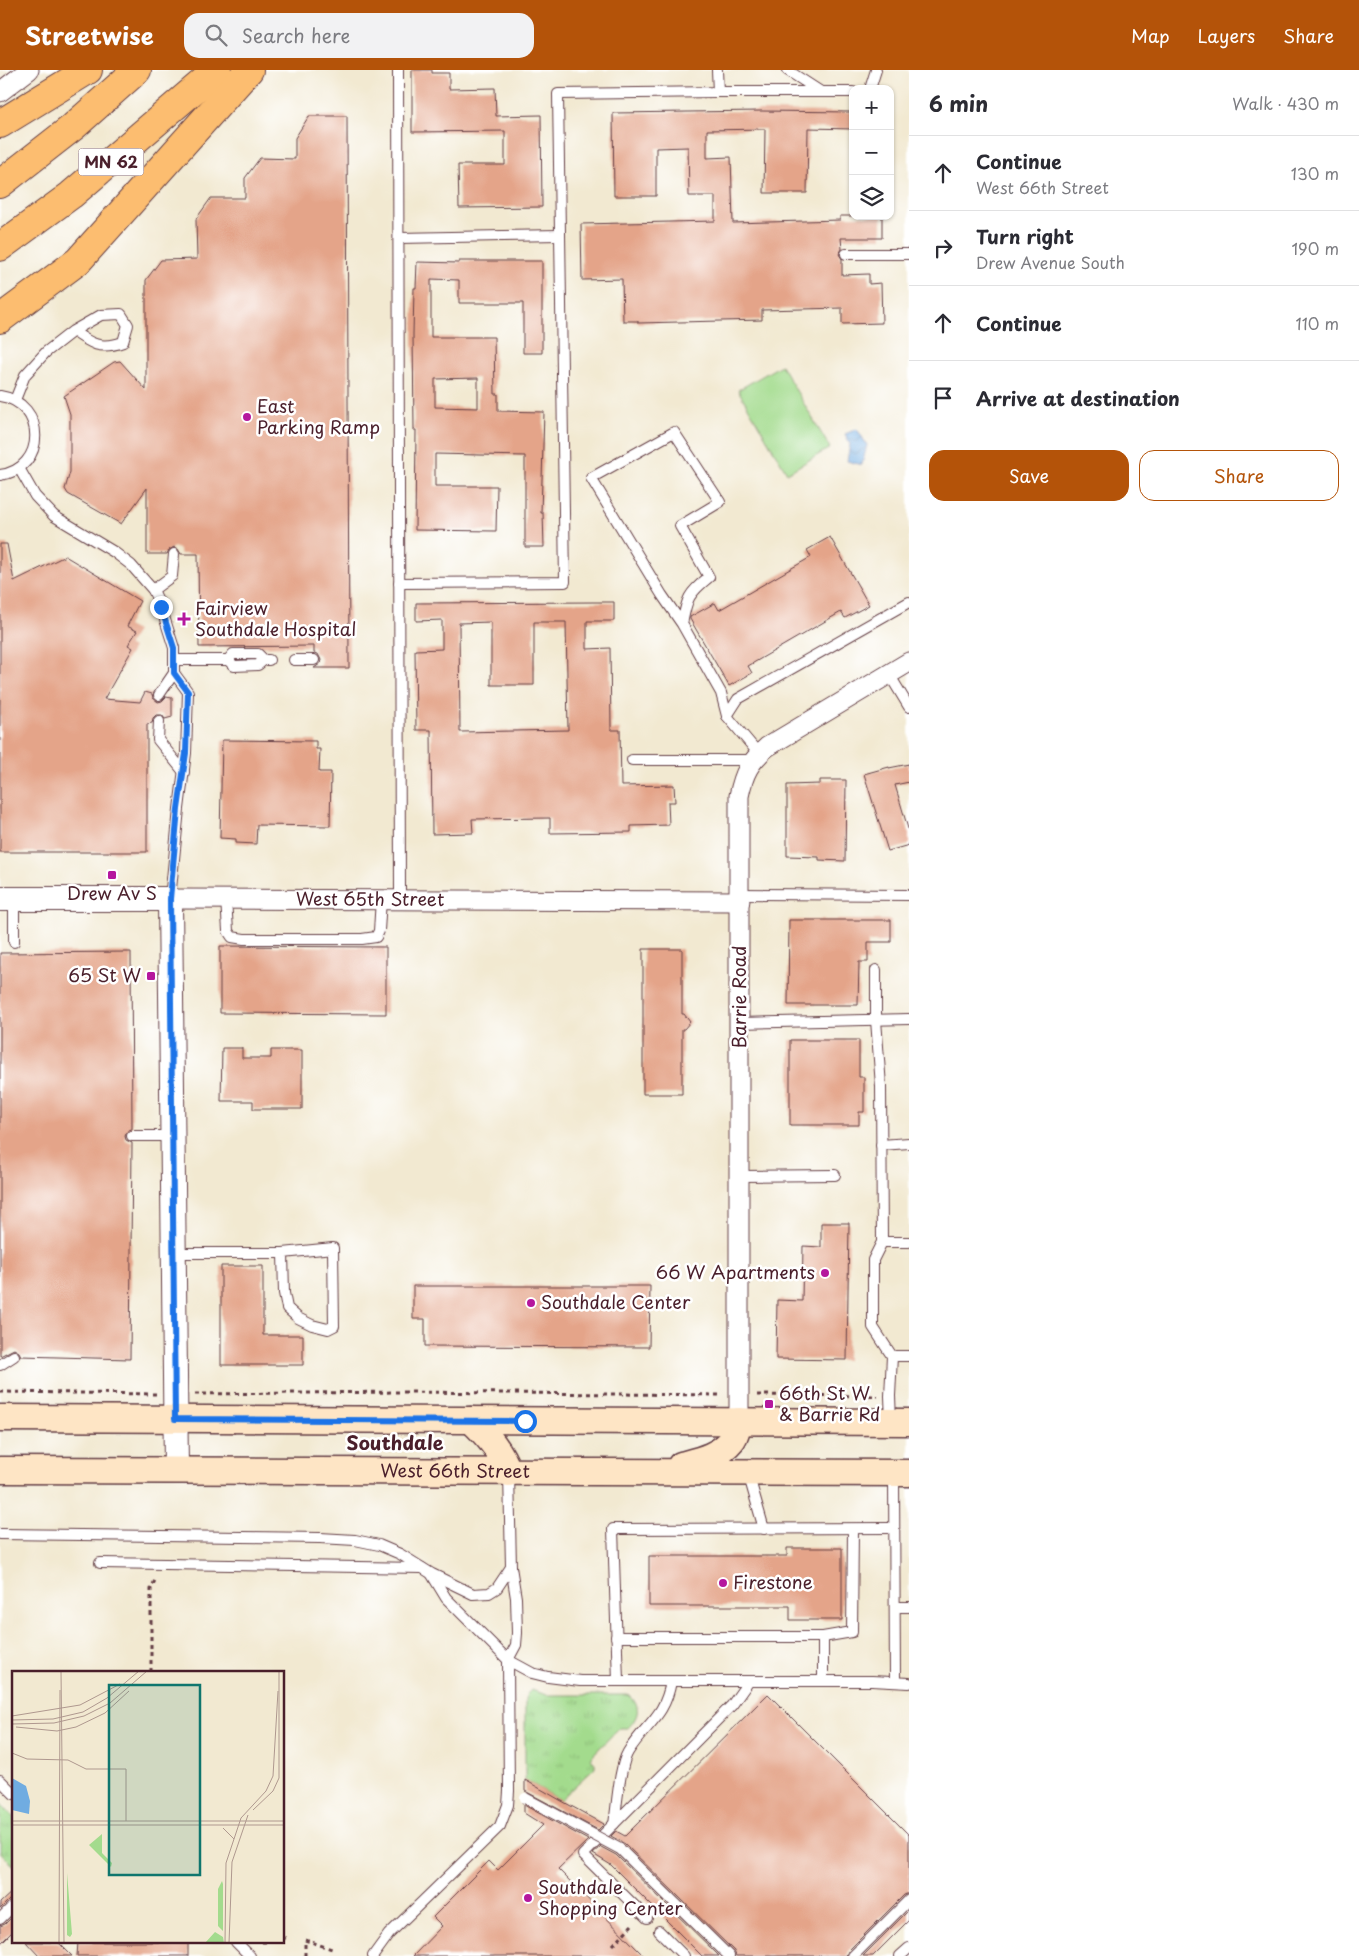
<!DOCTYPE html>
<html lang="en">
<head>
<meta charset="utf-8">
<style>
	body { margin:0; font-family:"Playpen Sans",sans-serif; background:#f2f2f3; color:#2b2b33 }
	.controls { position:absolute; right:15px; top:15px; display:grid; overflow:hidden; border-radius:10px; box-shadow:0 1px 4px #0004 }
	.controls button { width:45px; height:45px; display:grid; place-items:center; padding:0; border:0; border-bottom:1px solid #e1e1e2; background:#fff; color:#2b2b33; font:25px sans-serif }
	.stop { position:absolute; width:15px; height:15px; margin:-11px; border:4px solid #1a73e8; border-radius:50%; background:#fff }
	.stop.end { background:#1a73e8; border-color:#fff; box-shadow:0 1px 5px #0008 }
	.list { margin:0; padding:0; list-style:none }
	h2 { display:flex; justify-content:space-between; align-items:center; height:65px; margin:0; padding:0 20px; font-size:21px }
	h2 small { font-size:16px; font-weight:400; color:#7c7c81 }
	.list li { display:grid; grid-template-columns:32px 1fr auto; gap:15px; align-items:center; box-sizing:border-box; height:75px; padding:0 20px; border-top:1px solid #e1e1e2 }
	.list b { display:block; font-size:19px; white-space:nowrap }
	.list p { margin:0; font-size:16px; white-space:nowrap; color:#7c7c81 }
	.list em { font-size:16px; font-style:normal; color:#7c7c81 }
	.actions { display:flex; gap:10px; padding:15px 20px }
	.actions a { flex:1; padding:11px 0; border:1px solid #b45309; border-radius:15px; text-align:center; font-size:18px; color:#b45309 }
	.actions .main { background:#b45309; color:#fff }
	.icon { flex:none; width:28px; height:28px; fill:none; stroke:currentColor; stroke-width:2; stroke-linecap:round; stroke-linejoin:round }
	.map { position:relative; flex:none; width:909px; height:1886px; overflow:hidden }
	header { display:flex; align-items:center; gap:30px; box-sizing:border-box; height:70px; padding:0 25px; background:#b45309; color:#fff }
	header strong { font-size:24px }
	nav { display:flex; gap:28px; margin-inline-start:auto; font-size:18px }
	.search { width:350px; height:45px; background:#f2f2f3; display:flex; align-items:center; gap:12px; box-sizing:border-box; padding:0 18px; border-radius:15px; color:#7c7c81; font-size:19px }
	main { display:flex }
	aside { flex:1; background:#fff }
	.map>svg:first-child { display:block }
	.grass { fill:url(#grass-tufts); stroke:#767d5c }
	.pitch { fill:#a3db8d; stroke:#767d5c }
	.water { fill:url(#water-waves); stroke:#5d6686 }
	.building { fill:#e4a489; fill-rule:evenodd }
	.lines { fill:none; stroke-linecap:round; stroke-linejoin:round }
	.service-casing { stroke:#633d44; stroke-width:12 }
	.minor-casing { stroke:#633d44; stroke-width:21 }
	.tertiary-casing { stroke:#633d44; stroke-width:26 }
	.secondary-casing { stroke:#633d44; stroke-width:29 }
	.motorway-casing { stroke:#633d44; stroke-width:30 }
	.path { stroke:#633d44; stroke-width:3; stroke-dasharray:4 4; stroke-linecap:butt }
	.service { stroke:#fff; stroke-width:10 }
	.minor { stroke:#fff; stroke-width:19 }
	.tertiary { stroke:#fff; stroke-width:24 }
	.secondary { stroke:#fee5c5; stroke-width:26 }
	.motorway { stroke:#fcbd6f; stroke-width:28 }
	.service-bridge-casing { stroke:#633d44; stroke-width:12; stroke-linecap:butt }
	.service-bridge { stroke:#fff; stroke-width:10 }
	.route { stroke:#1a73e8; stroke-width:6 }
	.poi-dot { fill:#b5179e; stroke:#fff; stroke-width:2 }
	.labels { text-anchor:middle; stroke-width:5; stroke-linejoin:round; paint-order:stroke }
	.shield { fill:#fff; stroke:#80626b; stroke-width:1 }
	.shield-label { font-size:16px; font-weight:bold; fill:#4a1f2b }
	.poi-label { font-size:18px; fill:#4a1f2b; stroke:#fff; text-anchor:start }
	.street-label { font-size:18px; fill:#4a1f2b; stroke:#fff }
	.neighbourhood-label { font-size:19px; font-weight:bold; fill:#4a1f2b; stroke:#fff }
	.inset-road { fill:none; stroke:#af988f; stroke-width:1 }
	.view { fill:#0f766e; fill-opacity:0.15; stroke:#0f766e; stroke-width:2.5 }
	.inset-edge { fill:none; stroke:#4a1f2b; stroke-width:2.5 }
</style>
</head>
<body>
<header>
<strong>Streetwise</strong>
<div class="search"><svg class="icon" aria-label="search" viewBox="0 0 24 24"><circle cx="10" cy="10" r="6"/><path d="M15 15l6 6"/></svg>Search here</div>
<nav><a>Map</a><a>Layers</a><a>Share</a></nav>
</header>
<main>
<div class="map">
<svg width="909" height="1886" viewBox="0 0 909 1886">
	<defs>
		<pattern id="grass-tufts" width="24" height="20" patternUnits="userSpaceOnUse" patternTransform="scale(1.25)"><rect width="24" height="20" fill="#a3db8d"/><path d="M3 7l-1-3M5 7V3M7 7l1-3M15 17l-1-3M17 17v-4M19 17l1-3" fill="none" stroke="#8ebc7a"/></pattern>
		<pattern id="water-waves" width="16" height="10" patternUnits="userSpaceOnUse" patternTransform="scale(1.25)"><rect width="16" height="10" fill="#70ace1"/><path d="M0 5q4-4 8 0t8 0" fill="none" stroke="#5e8bb7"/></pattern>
	</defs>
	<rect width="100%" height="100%" fill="#fff"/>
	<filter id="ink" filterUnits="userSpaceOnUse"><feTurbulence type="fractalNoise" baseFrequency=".02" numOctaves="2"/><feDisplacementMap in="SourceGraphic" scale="10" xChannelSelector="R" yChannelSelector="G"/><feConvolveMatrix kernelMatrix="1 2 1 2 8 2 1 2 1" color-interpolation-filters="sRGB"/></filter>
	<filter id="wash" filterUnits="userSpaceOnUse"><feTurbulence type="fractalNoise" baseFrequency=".0096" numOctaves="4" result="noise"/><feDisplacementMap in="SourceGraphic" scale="20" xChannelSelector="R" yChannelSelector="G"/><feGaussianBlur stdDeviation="1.12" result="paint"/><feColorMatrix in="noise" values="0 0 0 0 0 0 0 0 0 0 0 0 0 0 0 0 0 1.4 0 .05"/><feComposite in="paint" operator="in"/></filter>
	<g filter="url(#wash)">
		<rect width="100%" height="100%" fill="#f2e9d1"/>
		<g class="grass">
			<path d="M531 1620 547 1625H626L630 1626C642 1638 638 1647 628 1658H619L590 1688 595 1693V1697L560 1730 525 1710V1629L527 1624Z"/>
			<polygon points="0,1733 14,1747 14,1796 0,1782"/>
		</g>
		<polygon class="pitch" points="781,295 830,378 787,403 738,320"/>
		<polygon class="water" points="857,359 867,375 862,395 847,391 850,374 845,364"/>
		<g id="blocks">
			<g class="building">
				<polygon points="412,0 432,0 432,3 449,3 449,19 495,18 496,46 541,45 542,137 459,138 458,95 505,95 505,61 412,62"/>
				<polygon points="761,41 853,42 853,59 808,58 807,123 764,123 765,59 707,60 707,88 731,87 733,153 840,150 840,146 882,146 882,168 841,168 842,179 839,184 842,189 842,205 869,204 869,214 881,213 882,253 842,254 842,238 762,240 762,250 638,253 638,251 623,251 622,209 582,210 581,154 715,151 715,126 689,126 688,77 656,78 656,126 614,126 613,43"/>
				<polygon points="309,46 347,46 349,598 314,598 320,594 321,590 318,584 314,583 314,576 199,577 198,484 181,484 178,479 174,477 169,480 167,484 147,484 147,418 121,454 68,424 65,419 70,402 70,344 64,326 114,292 120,291 146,320 146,210 161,190 197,189 196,149 211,128 245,128 245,108 260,88 295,89 295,68"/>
				<path d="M459 191H542V283H523V233H459V210L431 209V267H494L495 324H498V341L544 342 541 443H543L544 477H525V386L435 384V416H497L496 461 415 460 416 360H414L413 264 414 218H416L417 192 459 193ZM478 308V338L435 337V309Z"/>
				<polygon points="830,467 869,535 845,548 841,542 748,596 752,603 729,616 690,549 690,547 715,533 719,540 811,487 807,480"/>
				<polygon points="0,474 7,474 14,511 65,486 140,531 127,556 137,561 128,575 133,578 104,629 140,632 145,622 152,624 153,628 158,632 162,631 166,627 172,628 172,647 165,649 162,645 156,645 153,648 152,653 147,654 147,782 0,782"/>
				<path d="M595 532H614V551H587V579L610 578 611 660H620L621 716 674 715 675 732H668L669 755 631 756V762L550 763V748L472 749 473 763 432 764 431 660H416L415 580 442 579V550L416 551V533ZM491 552V615H534V552H566L568 660 460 662 459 553Z"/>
				<polygon points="222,670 316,671 316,679 320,679 319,702 331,702 330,756 257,755 256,774 236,773 236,769 220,768"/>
				<polygon points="909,694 909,712 895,715 909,762 909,775 888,781 864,704 889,697 889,698"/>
				<polygon points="820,710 846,710 845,791 819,790 819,787 787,786 787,715 820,714"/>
				<polygon points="789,850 891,850 891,872 868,872 868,892 859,892 858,935 788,935"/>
				<polygon points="220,876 386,877 386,944 220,943"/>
				<polygon points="643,879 682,879 682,944 684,944 690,952 684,959 682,959 682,1024 643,1024"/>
				<polygon points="131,882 132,1059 128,1060 125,1066 126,1070 132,1073 130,1289 21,1286 19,1282 14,1279 0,1286 0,883"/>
				<polygon points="790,970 859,970 859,1007 864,1007 864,1042 859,1042 859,1055 790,1055"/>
				<polygon points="222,978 242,978 242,988 271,988 271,980 302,980 302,1039 253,1039 253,1031 221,1031"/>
				<polygon points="821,1153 849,1153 847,1290 776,1289 777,1230 802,1231 803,1176 821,1177"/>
				<polygon points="221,1196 263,1196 263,1265 303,1265 303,1295 221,1295"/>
				<polygon points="413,1216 650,1216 649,1277 425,1276 425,1249 413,1249"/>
				<polygon points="787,1478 842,1478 842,1550 790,1550 790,1536 649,1536 649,1486 787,1486"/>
				<polygon points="768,1624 909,1765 909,1823 904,1825 848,1881 846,1886 736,1886 734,1881 625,1774 611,1766 616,1761 625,1766"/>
				<polygon points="525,1710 560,1730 604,1754 598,1760 525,1721"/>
				<polygon points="524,1735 588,1770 558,1799 644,1886 413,1886 442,1856 433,1847 489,1791 498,1800 543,1755 524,1743"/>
				<polygon points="601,1777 616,1785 719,1886 702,1886 611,1795 593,1784"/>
				<polygon points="14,1820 14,1828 9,1830 0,1839 0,1833"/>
				<polygon points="909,1840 909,1850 873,1886 863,1886"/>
				<polygon points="14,1845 14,1860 0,1874 0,1856 5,1854"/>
				<polygon points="26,1872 58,1872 72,1886 39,1886"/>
				<polygon points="78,1872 188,1872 188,1886 77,1886"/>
			</g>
		</g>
	</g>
	<g filter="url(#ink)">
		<use href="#blocks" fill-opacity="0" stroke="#633d44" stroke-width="1"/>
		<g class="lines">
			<defs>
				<g id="service">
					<polyline points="398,0 400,829"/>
					<polyline points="787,0 821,22"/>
					<polyline points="870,19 876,0"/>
					<polyline points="718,22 853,22"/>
					<polyline points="399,168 560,165"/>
					<polyline points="846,184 909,184"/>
					<path d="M0 326C47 333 47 399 0 405"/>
					<path d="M15 330 25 305 46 282 73 261 101 245 121 244 128 255 123 272C100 280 91 274 73 261"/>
					<polyline points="19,398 35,426 54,446 114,482 131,495 153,520 161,537 174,578 174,603 188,622 186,683 179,739 170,829"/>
					<polyline points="399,513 565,512 558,24 718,22 717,0"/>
					<polyline points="153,520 172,506 174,484"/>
					<path d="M682 554C687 528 688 524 709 507L680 456 720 432 674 362 591 408 662 525 682 554 721 623 727 646 759 684"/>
					<polyline points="174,590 228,590 234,596 258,595 264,590 269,590"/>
					<polyline points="228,590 233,584 258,584 264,590"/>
					<polyline points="294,590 314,590"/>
					<polyline points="889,604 909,637"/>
					<polyline points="159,625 174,603"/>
					<polyline points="727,646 738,629 909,532"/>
					<polyline points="159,651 158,670 184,702"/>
					<polyline points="632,690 753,690"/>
					<polyline points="739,824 909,825"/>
					<polyline points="226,829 228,861 232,867 244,869 362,869 376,867 379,861 381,829"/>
					<polyline points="14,872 14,829"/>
					<polyline points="876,900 876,950 881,1016 882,1172 873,1190 873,1257 892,1286 890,1326 891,1351"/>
					<polyline points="739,953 909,949"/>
					<polyline points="132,1066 171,1066"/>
					<polyline points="881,1075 909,1073"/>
					<polyline points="740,1106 835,1105"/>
					<polyline points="882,1172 909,1172"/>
					<polyline points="173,1183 283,1183 333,1178 334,1256 328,1259 312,1255 298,1248 287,1238 284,1223 283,1183"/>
					<polyline points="892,1286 909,1286"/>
					<polyline points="0,1295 14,1286"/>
					<polyline points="748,1403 764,1459"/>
					<polyline points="894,1403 895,1612"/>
					<polyline points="0,1464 320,1468 355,1470 379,1475 400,1484 432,1504 473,1524 489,1523 497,1518 511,1497"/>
					<polyline points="100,1493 422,1498"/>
					<polyline points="432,1505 446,1528 508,1590 532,1603 548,1607 580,1611 872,1611 909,1613"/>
					<polyline points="895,1537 909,1537"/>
					<polyline points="616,1567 823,1567 823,1611"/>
					<polyline points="823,1567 852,1562 853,1459"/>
					<polyline points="618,1611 613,1459 894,1458"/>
					<polyline points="0,1710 14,1724"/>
					<path d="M614 1754C617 1736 619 1697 628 1682 645 1654 665 1648 671 1611"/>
					<polyline points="620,1779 729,1886"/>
					<polyline points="647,1848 583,1785 732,1635 749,1611"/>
					<polyline points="0,1849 14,1835"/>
					<polyline points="659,1861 684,1886"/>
					<polyline points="236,1872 250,1886"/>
					<polyline points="373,1886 389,1864 500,1756 508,1735 509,1721 508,1590 516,1575 517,1563 516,1528 511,1497 509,1403"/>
					<polyline points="853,1886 909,1830"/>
					<polyline points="900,1886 909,1878"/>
				</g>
				<g id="minor">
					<polyline points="0,22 29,0"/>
					<path id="s1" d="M170 829 740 831"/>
					<path d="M739 1351V726C744 702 749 693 767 677L909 592"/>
				</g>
				<polyline id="tertiary" points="0,829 170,829 176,1400"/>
				<g id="secondary">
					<polyline points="0,1348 909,1352"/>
					<path d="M471 1350C488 1366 501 1381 509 1403"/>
					<path d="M681 1395C700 1390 719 1386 732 1370 736 1366 737 1357 739 1351"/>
					<path id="s2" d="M0 1400 909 1403"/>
				</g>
				<g id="motorway">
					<polyline points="0,54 88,0"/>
					<polyline points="0,114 73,57 137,0"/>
					<polyline points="0,177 71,125 217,0"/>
					<polyline points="0,249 78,191 249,0"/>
				</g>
			</defs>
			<use href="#service" class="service-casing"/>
			<use href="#minor" class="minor-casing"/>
			<use href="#tertiary" class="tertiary-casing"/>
			<use href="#secondary" class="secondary-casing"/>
			<use href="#motorway" class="motorway-casing"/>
			<g class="path">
				<polyline points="0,1322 156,1324"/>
				<polyline points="195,1324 404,1322 721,1325"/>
				<polyline points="757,1325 878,1326"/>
				<polyline points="151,1602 151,1519 156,1508"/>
				<polyline points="284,1868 286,1868"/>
				<polyline points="262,1872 267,1872"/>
				<polyline points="613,1875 632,1855"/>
				<polyline points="305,1886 305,1870 332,1879"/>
			</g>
			<use href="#service" class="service"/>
			<use href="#minor" class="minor"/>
			<use href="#tertiary" class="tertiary"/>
			<use href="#secondary" class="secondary"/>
			<use href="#motorway" class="motorway"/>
			<defs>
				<polyline id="service-bridge" points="525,1728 620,1779"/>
			</defs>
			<use href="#service-bridge" class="service-bridge-casing"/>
			<use href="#service-bridge" class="service-bridge"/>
		</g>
	</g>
	<g class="lines" filter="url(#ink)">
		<polyline class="route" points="161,537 174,578 174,603 188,622 186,683 178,739 170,829 175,1349 525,1351"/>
	</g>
	<g class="poi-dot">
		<circle cx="247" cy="347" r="5"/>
		<path d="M181.5 541.5h5v5h5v5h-5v5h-5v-5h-5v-5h5z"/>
		<rect x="107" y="800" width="10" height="10" rx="2.5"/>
		<rect x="146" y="901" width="10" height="10" rx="2.5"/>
		<circle cx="825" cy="1203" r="5"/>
		<circle cx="531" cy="1233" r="5"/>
		<rect x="764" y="1329" width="10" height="10" rx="2.5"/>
		<circle cx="723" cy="1513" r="5"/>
		<circle cx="528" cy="1828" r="5"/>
	</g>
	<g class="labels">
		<rect class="shield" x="78.5" y="78.5" width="65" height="27" rx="4"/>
		<g class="shield-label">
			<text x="111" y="98">MN 62</text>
		</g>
		<g class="poi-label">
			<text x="257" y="343">East<tspan x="257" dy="21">Parking Ramp</tspan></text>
			<text x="195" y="545">Fairview<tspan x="195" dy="21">Southdale Hospital</tspan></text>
			<text x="112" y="830" text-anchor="middle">Drew Av S</text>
			<text x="141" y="912" text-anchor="end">65 St W</text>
			<text x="815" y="1209" text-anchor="end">66 W Apartments</text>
			<text x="541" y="1239">Southdale Center</text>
			<text x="779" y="1330">66th St W<tspan x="779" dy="21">&amp; Barrie Rd</tspan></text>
			<text x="733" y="1519">Firestone</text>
			<text x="538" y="1824">Southdale<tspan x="538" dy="21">Shopping Center</tspan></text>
		</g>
		<g class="street-label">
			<text dy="6" stroke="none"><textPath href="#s1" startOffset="200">West 65th Street</textPath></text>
			<text transform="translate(740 927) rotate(-90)" y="6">Barrie Road</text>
			<text dy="6" stroke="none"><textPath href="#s2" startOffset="455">West 66th Street</textPath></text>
		</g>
		<g class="neighbourhood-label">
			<text x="395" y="1380">Southdale</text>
		</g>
	</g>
	<g transform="translate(12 1601)">
		<rect width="272" height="272" fill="#f2e9d1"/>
		<path d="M90 163V182L100 192 99 196 77 174ZM55 202 60 263 58 266 55 264ZM210 210 211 213V260L206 255V218ZM203 261 211 266 212 272H193Z" fill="#a3db8d"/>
		<path d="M0 107 14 115 18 130 17 143 0 139Z" fill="#70ace1"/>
		<path class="inset-road" d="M49 0 52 272M0 45 68 34 108 13M0 49 41 48 71 41 95 27 127 0M0 53 42 52 72 45 98 32 135 0M4 56 45 60 64 56 93 42 117 20M0 82 15 88 56 89 74 98H114V150M241 139 261 120 267 107V0M0 150H273M0 154H273M211 157 222 168M47 272 48 19M213 272 214 192 229 147 254 120 261 105 266 20M217 272 220 191 236 144"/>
		<path class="view" d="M97 14H188V204H97Z"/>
		<rect width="272" height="272" class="inset-edge"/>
	</g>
</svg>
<div class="controls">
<button>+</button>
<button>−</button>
<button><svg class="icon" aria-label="layers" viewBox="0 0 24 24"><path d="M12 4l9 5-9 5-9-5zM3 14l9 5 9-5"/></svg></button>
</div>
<div class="stop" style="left:525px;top:1351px"></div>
<div class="stop end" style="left:161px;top:537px"></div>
</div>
<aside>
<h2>6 min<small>Walk · 430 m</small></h2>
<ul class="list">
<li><svg class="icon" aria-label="ahead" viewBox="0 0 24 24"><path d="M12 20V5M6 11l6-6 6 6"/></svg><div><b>Continue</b><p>West 66th Street</p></div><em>130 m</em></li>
<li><svg class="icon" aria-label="right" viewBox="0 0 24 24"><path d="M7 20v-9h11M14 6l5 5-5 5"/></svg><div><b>Turn right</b><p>Drew Avenue South</p></div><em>190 m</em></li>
<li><svg class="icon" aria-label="ahead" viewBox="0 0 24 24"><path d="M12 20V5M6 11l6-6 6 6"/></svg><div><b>Continue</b></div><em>110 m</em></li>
<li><svg class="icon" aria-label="arrive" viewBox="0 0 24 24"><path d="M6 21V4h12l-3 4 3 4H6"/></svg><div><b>Arrive at destination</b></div></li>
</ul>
<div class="actions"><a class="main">Save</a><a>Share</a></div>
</aside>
</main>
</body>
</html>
